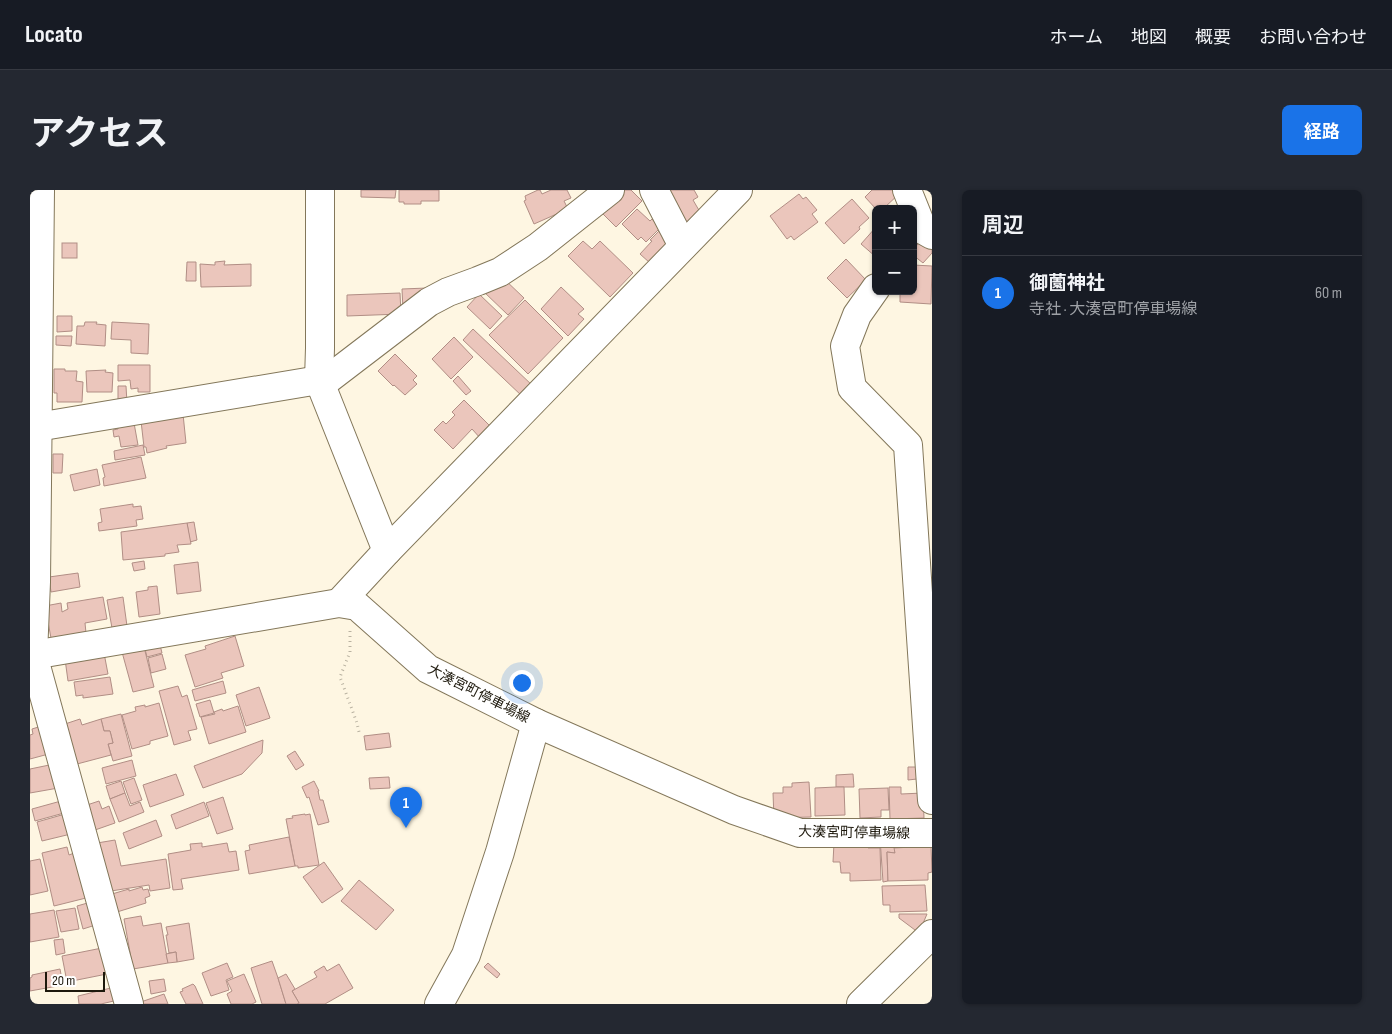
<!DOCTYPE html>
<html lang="ja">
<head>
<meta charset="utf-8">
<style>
	body { margin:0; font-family:"Sofia Sans Condensed","Noto Sans JP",sans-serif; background:#242831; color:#f1f3f6 }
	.controls { position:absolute; right:15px; top:15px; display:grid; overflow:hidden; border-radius:8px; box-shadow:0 1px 4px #0004 }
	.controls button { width:45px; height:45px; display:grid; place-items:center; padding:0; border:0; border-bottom:1px solid #363941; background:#171b24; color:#f1f3f6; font:25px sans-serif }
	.scale { position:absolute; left:15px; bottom:12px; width:60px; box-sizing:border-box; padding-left:5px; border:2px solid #1d180c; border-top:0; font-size:14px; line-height:18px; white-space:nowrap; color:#1d180c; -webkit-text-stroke:4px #fff; paint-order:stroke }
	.you { position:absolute; left:491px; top:492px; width:18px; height:18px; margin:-12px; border:4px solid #fff; border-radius:50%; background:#1a73e8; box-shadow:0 0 0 8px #1a73e833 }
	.badge { display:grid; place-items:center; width:32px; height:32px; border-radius:50%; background:#1a73e8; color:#fff; font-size:16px; font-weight:700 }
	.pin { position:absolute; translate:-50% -41px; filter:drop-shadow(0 1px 2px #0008) }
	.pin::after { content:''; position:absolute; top:26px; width:18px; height:15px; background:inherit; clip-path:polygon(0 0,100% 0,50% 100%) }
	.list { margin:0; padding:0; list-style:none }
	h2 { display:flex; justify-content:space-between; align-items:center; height:65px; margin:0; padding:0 20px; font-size:21px }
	h2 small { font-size:16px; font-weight:400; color:#9ea1a6 }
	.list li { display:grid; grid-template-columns:32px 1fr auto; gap:15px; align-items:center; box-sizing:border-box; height:75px; padding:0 20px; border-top:1px solid #363941 }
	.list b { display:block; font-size:19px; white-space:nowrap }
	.list p { margin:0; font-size:16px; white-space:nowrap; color:#9ea1a6 }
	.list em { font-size:16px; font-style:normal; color:#9ea1a6 }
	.map { position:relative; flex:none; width:902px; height:814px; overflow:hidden; border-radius:8px }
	header { display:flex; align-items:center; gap:30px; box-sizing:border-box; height:70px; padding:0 25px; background:#171b24; border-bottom:1px solid #363941 }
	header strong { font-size:24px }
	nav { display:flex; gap:28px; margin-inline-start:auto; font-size:18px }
	.intro { display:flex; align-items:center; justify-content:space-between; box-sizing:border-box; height:120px; padding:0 30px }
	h1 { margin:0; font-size:35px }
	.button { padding:12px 22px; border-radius:8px; background:#1a73e8; color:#fff; font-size:18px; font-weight:700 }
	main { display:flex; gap:30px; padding:0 30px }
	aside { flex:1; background:#171b24; border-radius:8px; box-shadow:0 1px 4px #0004 }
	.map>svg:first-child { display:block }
	.building { fill:#ebc6bc; stroke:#b18e85 }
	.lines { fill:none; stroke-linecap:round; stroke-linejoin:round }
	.minor-casing { stroke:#83775a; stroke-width:30 }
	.major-casing { stroke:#83775a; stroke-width:30 }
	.path { stroke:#b9b2a1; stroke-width:3; stroke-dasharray:1 4; stroke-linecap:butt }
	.minor { stroke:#fff; stroke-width:28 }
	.major { stroke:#fff; stroke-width:28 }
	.labels { text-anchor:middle; stroke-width:4.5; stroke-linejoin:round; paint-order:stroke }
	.street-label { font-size:14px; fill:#1d180c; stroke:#fff }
</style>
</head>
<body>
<header>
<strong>Locato</strong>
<nav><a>ホーム</a><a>地図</a><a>概要</a><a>お問い合わせ</a></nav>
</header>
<div class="intro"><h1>アクセス</h1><a class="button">経路</a></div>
<main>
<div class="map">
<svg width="902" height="814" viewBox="0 0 902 814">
	<rect width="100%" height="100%" fill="#fef6e2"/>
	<g class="building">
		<polygon points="331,0 366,0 365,8 331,7"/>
		<polygon points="369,0 409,0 409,11 391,11 391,14 374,14 374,12 369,12"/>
		<polygon points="508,0 510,0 512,4 521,0 537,0 541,8 534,11 538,19 504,34 494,11 496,10 495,6"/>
		<polygon points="593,0 601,0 612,11 586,37 571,22"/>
		<polygon points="635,0 664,0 668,7 663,10 670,22 653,39"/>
		<polygon points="842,0 869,0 871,2 853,19 846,19 835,7"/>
		<polygon points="769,4 773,9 776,7 787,20 782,24 788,32 764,50 761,46 757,49 740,26"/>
		<polygon points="822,9 839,28 829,37 830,39 814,54 795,33"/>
		<polygon points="607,19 620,31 622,29 630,38 616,52 611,47 608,50 592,34"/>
		<polygon points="846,37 846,67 831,54"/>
		<polygon points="629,41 640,52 620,73 610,64 622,51 620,50"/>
		<polygon points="895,45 902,50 902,63 893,73 883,65 883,60"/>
		<polygon points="553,51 562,59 570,51 603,83 580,107 538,66"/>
		<rect x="32" y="53" width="15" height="15"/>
		<polygon points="816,69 836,90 817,108 797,88"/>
		<polygon points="195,71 194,75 221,74 221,96 171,97 170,74 185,75 185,72"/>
		<polygon points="157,72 166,72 166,91 156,91"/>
		<polygon points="883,75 902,76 901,114 870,112 870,101 883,101"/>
		<polygon points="472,87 494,108 478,125 453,101"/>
		<polygon points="531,97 554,119 548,124 554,129 538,146 511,119"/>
		<polygon points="397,98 373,120 372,99"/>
		<polygon points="370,103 371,124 317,126 317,105"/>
		<polygon points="449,104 472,126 460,139 437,117"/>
		<polygon points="495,110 533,148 498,184 459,145"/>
		<polygon points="27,126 42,126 42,141 27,142"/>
		<polygon points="55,132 67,132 66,134 76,135 75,156 46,154 47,136 54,136"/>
		<polygon points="82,132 119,134 118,164 101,163 101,150 81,149"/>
		<polygon points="443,139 503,196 493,207 433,150"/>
		<polygon points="26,146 42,146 41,156 26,155"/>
		<polygon points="424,147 443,167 421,189 402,169"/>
		<polygon points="365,164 387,186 383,190 387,194 375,205 364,195 363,196 348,181"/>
		<polygon points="88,175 120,175 120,202 108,202 108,198 101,199 100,190 88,191"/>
		<polygon points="24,179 35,179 35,181 47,181 46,191 53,192 52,212 27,212 27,203 24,203"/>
		<polygon points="76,180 75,182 83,183 82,202 57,202 56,181"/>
		<polygon points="428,186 441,201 436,205 423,191"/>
		<polygon points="88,196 96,196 97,213 88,213"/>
		<polygon points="434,210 462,238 451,249 442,239 423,259 404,240 413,231 416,234 425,225 422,222"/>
		<polygon points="153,224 156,253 136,256 137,258 117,263 116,257 114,257 111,231"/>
		<polygon points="104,233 108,255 91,257 89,246 84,247 83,240 88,239 88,235"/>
		<polygon points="113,255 115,265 85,270 84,261"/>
		<polygon points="23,264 33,264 32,283 23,283"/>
		<polygon points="111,267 116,288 74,296 73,288 75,287 72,275"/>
		<polygon points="67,279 70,295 44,301 40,285"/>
		<polygon points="103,314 103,317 111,316 113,329 106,330 107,336 69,341 68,333 72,332 70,319"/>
		<polygon points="164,332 167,350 160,352 157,333"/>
		<polygon points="157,333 161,354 147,355 149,362 135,364 135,366 93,370 91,342"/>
		<polygon points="114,371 115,379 104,381 102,373"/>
		<polygon points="168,372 171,401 147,404 144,375"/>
		<polygon points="48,383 50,397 21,402 19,387"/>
		<polygon points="127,396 130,424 109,427 106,402 118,400 118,397"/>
		<polygon points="73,407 77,429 55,433 56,443 21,448 15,416 31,413 32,422 38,419 37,413"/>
		<polygon points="93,407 97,436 82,438 77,410"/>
		<polygon points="205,446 214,476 191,483 193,488 165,497 155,465 176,459 175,456"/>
		<polygon points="130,455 132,463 117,467 115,459"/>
		<polygon points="114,457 124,497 103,502 92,462"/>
		<polygon points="74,463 78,484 38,491 35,469"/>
		<polygon points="132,464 136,479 121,483 118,468"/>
		<polygon points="80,487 83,504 53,508 53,505 46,506 44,492"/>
		<polygon points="193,491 196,503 165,511 162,500"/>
		<polygon points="148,496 152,507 157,505 167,539 158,541 161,550 144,555 129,501"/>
		<polygon points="229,497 240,528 216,536 206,505"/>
		<polygon points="180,510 184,523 170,527 166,514"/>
		<polygon points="129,513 138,546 120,551 120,554 102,559 92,525 106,521 105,517 115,515 115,517"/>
		<polygon points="208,516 216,542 179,554 171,527 185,524 184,522 192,519 193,521"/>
		<polygon points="91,524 102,566 83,571 78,554 83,553 80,541 74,541 71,529"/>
		<polygon points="50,529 52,535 71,529 74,541 80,541 83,553 78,554 81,565 47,574 35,534"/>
		<polygon points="18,534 26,562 0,569 0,545 3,544 2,539"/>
		<polygon points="359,543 361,557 336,560 334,546"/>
		<polygon points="233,550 232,563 212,584 173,598 164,576"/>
		<polygon points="265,561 274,575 266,580 257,566"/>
		<polygon points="102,570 106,586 76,594 72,578"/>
		<polygon points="29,573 34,597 0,603 0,579"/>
		<polygon points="878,577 895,577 896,588 878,590"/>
		<polygon points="146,584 154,605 120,617 113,595"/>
		<polygon points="823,584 824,597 806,597 806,585"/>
		<polygon points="359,587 360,598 340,599 339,588"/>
		<polygon points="104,588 112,610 101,614 93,592"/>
		<polygon points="91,591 95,603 80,609 76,596"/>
		<polygon points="284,591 289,601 288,601 290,610 293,610 299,632 288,635 279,607 277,608 272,597"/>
		<polygon points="779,592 781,627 744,628 743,603 753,603 753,597 762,597 762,593"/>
		<polygon points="806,597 814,597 815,625 785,626 785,598"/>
		<polygon points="859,597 871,597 871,604 893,603 894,628 860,629"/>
		<polygon points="858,598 859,620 851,620 851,627 830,628 829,599"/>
		<polygon points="95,603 100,616 110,612 114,622 89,632 80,609"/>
		<polygon points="193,607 203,639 187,644 176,613"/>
		<polygon points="31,611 34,623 5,631 2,619"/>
		<polygon points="69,611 72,619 79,616 85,633 65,640 57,615"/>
		<polygon points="174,612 179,626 146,639 141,625"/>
		<polygon points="35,624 45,643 12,651 7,632"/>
		<polygon points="275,624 275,625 280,624 289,675 268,678 268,676 265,676 256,629 263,628 262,626"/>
		<polygon points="126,630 132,646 99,659 93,643"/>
		<polygon points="259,647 265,676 219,684 215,661 220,660 219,655"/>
		<polygon points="865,647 865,663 857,662 858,691 853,692 850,648"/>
		<polygon points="85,650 91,676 136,669 140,698 120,701 119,695 81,701 67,653"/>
		<polygon points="838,652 838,658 850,658 851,690 820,691 820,683 811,683 810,672 803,672 804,653"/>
		<polygon points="172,653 172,657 197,653 199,662 206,661 209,680 151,689 153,699 143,700 138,664 161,660 160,654"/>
		<polygon points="901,656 902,682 898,683 898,690 858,691 857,662 865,663 864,658"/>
		<polygon points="37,657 39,665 44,663 47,678 58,676 64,706 24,716 12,663"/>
		<polygon points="10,669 18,701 0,705 0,671"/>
		<polygon points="294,672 313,699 292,713 273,687"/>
		<polygon points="329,690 364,720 346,740 311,711"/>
		<polygon points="895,695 897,721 860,722 860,715 853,715 852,696"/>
		<polygon points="112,697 113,700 118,699 120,706 115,708 116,713 87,722 82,704 99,699 99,701"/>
		<polygon points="68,710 75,732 53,739 47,716"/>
		<polygon points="45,718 49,739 31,742 26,721"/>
		<polygon points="24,720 29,747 0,752 0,724"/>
		<polygon points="869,724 897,724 889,743 869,728"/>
		<polygon points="111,726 113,736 131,733 138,773 103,779 94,729"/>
		<polygon points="159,733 164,769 147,772 146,762 139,763 136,745 138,745 136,737"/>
		<polygon points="33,749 35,763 26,765 24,750"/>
		<polygon points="77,757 82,783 37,792 32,766"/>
		<polygon points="146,762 147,772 138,773 136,764"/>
		<polygon points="242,771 248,788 256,814 232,814 221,778"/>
		<polygon points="197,773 203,787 196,790 199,800 181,806 172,783"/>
		<polygon points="458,773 470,784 467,788 454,777"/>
		<polygon points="309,774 323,798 295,814 267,814 269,813 262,801 287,787 284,782 294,776 297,781"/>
		<polygon points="30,779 33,795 0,801 0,788 2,787 2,785"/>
		<polygon points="214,784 226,812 222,814 201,814 197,804 202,801 197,791"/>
		<polygon points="256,784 265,799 262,801 269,813 267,814 256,814 248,788"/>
		<polygon points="134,789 136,801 121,804 119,791"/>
		<polygon points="163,794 165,796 173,814 156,814 150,802 153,801 152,799"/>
		<polygon points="85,797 88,810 71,814 49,814 48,806"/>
		<polygon points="134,804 138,814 105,814"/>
	</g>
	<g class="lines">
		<defs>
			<g id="minor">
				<polyline points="10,0 6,392 3,465 99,814"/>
				<polyline points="290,0 290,158 289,190 357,361"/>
				<polyline points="624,0 653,56"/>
				<polyline points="877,0 893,40 902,45"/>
				<polyline points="846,98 827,125 815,156 822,198 878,255 902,610"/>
				<polyline points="7,237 289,190 297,190 399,112 418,102 448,91 470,82 508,57 580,0"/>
				<polyline points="309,413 357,361 708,0"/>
				<polyline points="409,814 436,765 470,662 506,533"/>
				<polyline points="831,814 902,744"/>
			</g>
			<polyline id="major" points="0,467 3,465 309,413 327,416 398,479 506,533 704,620 770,643 902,643"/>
		</defs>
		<use href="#minor" class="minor-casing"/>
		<use href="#major" class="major-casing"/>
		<polyline class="path" points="320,441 320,462 310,487 327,533 329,542"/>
		<use href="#minor" class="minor"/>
		<use href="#major" class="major"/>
	</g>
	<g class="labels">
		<g class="street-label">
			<text transform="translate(449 503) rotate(27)" y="5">大湊宮町停車場線</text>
			<text transform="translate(824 642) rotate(1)" y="5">大湊宮町停車場線</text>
		</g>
	</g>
</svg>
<div class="controls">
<button>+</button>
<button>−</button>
</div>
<div class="scale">20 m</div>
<div class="you"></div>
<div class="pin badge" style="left:376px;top:638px">1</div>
</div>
<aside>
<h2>周辺<small></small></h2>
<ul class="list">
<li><span class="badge">1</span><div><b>御薗神社</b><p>寺社 · 大湊宮町停車場線</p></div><em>60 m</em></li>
</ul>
</aside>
</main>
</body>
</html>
